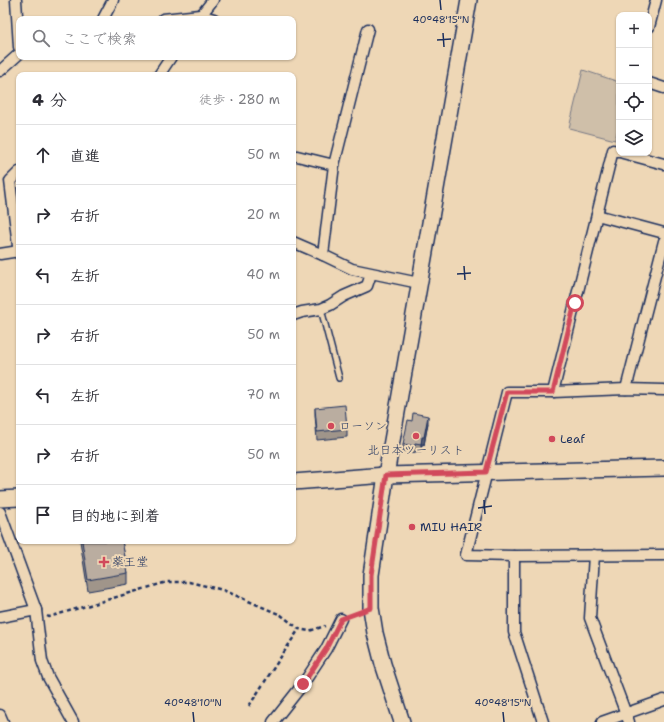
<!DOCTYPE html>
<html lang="ja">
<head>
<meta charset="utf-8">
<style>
	body { margin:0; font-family:"Shantell Sans","Klee One",sans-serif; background:#f7f7f7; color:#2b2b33 }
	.controls { position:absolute; right:12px; top:12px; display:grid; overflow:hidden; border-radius:8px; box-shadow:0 1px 3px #0004 }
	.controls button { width:36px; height:36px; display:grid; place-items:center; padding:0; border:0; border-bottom:1px solid #e1e1e2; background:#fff; color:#2b2b33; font:20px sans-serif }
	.stop { position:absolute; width:12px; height:12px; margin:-9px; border:3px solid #d1495b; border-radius:50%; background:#fff }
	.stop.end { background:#d1495b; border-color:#fff; box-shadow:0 1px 4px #0008 }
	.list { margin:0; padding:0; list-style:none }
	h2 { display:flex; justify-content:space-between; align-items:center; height:52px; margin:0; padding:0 16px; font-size:17px }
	h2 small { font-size:13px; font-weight:400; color:#7c7c81 }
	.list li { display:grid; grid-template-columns:26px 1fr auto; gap:12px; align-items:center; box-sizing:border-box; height:60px; padding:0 16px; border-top:1px solid #e1e1e2 }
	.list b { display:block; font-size:15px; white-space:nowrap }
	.list em { font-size:13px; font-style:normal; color:#7c7c81 }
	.icon { flex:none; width:22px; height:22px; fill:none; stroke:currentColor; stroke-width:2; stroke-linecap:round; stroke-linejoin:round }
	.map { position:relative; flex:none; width:664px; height:722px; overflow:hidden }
	.search { position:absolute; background:#fff; box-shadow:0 1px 3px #0004; left:16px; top:16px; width:280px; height:44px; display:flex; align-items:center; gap:10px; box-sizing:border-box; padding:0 14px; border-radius:8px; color:#7c7c81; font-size:15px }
	.panel { position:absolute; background:#fff; box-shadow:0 1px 3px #0004; left:16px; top:72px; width:280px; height:472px; border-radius:8px }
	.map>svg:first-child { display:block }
	.green { fill:#cfbfa9; stroke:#757784 }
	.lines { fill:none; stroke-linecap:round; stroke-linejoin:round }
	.lane-casing { stroke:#1b2f5e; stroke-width:8 }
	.street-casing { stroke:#1b2f5e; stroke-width:13 }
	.secondary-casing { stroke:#1b2f5e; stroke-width:18 }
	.path { stroke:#1b2f5e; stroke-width:2.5; stroke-dasharray:4 3; stroke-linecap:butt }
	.lane { stroke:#eed7b6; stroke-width:5 }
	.street { stroke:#eed7b6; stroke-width:10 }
	.secondary { stroke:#eed7b6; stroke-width:15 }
	.wall { fill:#a0958a; stroke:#1b2f5e }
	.shaded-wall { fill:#827970; stroke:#1b2f5e }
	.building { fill:#baada0; stroke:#1b2f5e }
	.route { stroke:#d1495b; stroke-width:5 }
	.ticks { fill:none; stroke:#1b2f5e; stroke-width:1.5 }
	.poi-dot { fill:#d1495b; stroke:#eed7b6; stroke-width:1.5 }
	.labels { text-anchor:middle; stroke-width:4; stroke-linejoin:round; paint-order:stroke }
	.poi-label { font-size:12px; fill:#1b2f5e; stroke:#eed7b6; text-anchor:start }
	.ticks-label { font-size:10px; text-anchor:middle; fill:#1b2f5e; stroke:#eed7b6; stroke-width:4; stroke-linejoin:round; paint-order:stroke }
</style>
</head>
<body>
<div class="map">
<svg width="664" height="722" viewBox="0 0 664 722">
	<rect width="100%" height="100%" fill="#eed7b6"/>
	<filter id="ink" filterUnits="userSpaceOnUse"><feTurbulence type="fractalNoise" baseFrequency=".025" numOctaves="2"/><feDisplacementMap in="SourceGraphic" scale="8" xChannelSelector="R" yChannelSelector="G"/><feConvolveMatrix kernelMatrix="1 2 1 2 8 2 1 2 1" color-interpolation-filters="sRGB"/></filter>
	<g filter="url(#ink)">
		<polygon class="green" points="583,70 619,82 619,125 615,140 569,128"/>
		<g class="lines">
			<defs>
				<polyline id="lane" points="321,309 339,378"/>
				<g id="street">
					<polyline points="16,0 19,47"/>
					<polyline points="103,19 113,0"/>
					<polyline points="163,19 200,15 214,19"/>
					<polyline points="198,19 213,0"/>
					<polyline points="649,27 656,0"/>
					<polyline points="0,71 19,54"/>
					<polyline points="159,75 171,57"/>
					<polyline points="649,83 664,88"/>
					<polyline points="623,153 664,164"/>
					<polyline points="293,155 334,165 323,255 352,269 419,283"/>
					<polyline points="334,165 368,29"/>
					<polyline points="19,172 10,181 19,254"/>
					<polyline points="597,215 664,233"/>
					<polyline points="293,242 323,255"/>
					<polyline points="0,254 19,251"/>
					<polyline points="293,315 302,312 321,309 330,305 344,296 367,286 371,274"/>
					<polyline points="626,389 664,241"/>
					<polyline points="553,392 626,389 664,390"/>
					<polyline points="0,512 36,610 42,661 48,677 73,722"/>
					<polyline points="594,555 590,618 629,722"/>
					<polyline points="514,556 664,555"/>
					<polyline points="0,617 36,610"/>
					<polyline points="0,715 3,722"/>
					<polyline points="273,722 303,684 326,649 341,619"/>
					<polyline points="543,722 514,632 514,556 466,555 507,392 553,392 613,150 619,152"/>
					<polyline points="602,722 664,700"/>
				</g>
				<g id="secondary">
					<polyline points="293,482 386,475 664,468"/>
					<polyline points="0,499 19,498"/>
					<polyline points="402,722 383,664 375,633 371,608 371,575 386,475 469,0"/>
				</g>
			</defs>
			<use href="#lane" class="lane-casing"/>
			<use href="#street" class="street-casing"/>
			<use href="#secondary" class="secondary-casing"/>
			<g class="path">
				<polyline points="47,616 49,617 167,582 189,582 223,590 281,615 299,629 309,631 325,626"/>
				<polyline points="249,706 299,629"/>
			</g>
			<use href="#lane" class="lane"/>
			<use href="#street" class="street"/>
			<use href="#secondary" class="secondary"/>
		</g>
		<g class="wall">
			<polygon points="315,408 347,429 347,437 317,440 315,415"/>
			<polygon points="428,423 424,445 422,444 421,452 415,451 415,453 403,451 403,444"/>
			<polygon points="80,541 122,541 128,573 128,584 88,591"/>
		</g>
		<g class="shaded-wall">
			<polygon points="428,416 428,423 424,445 424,437"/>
			<polygon points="422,437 422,444 421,452 421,444"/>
		</g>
		<g class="building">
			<polygon points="345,405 347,429 317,432 315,408"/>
			<polygon points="413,413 428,416 424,437 422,437 421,444 415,443 415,446 403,444 408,420 412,421"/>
			<polygon points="82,541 122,541 128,573 88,580"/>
		</g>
	</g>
	<g class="lines" filter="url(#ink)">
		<polyline class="route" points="303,684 326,649 341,619 371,608 371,575 386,475 486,472 507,392 553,392 575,303"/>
	</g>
	<path class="ticks" d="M440 0 441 10M443 33 444 47M437 40 451 39M464 266 465 280M457 274 471 273M484 500 485 514M478 508 492 506M193 712 194 722M503 712 504 722"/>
	<g class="poi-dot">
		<circle cx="331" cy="426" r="4"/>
		<circle cx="416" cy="436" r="4"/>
		<circle cx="552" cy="439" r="4"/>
		<circle cx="412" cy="527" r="4"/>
		<path d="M102 556h4v4h4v4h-4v4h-4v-4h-4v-4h4z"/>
	</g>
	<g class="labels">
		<g class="poi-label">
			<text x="339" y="430">ローソン</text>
			<text x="560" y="443">Leaf</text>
			<text x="416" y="454" text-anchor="middle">北日本ツーリスト</text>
			<text x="420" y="531">MIU HAIR</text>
			<text x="112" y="566">薬王堂</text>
		</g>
	</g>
	<g class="ticks-label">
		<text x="441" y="23">40°48'15"N</text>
		<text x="193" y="706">40°48'10"N</text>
		<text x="503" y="706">40°48'15"N</text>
	</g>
</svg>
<div class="controls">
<button>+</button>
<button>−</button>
<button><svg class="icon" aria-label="locate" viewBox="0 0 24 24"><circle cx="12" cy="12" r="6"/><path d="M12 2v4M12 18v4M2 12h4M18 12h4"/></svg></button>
<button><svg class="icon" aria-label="layers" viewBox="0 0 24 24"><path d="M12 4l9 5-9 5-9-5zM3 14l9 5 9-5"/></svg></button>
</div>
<div class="stop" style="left:575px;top:303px"></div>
<div class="stop end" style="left:303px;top:684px"></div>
<div class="search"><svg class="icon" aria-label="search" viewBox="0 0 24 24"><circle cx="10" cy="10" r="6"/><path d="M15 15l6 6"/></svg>ここで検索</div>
<section class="panel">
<h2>4 分<small>徒歩 · 280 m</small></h2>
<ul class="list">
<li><svg class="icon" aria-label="ahead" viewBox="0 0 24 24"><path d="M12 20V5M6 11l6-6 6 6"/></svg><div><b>直進</b></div><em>50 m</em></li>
<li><svg class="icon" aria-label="right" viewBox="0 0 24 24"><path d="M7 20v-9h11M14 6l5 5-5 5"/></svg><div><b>右折</b></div><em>20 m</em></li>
<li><svg class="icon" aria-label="left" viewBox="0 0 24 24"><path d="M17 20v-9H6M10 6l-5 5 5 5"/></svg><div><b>左折</b></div><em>40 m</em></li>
<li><svg class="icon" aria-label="right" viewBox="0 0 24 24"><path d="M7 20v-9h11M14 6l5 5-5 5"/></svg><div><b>右折</b></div><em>50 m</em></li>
<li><svg class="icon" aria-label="left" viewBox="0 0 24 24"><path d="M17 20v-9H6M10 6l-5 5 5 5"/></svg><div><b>左折</b></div><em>70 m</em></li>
<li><svg class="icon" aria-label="right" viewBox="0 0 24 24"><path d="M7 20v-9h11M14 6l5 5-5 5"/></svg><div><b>右折</b></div><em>50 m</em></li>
<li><svg class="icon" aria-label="arrive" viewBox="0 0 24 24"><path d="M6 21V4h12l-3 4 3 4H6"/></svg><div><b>目的地に到着</b></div></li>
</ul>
</section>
</div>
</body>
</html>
